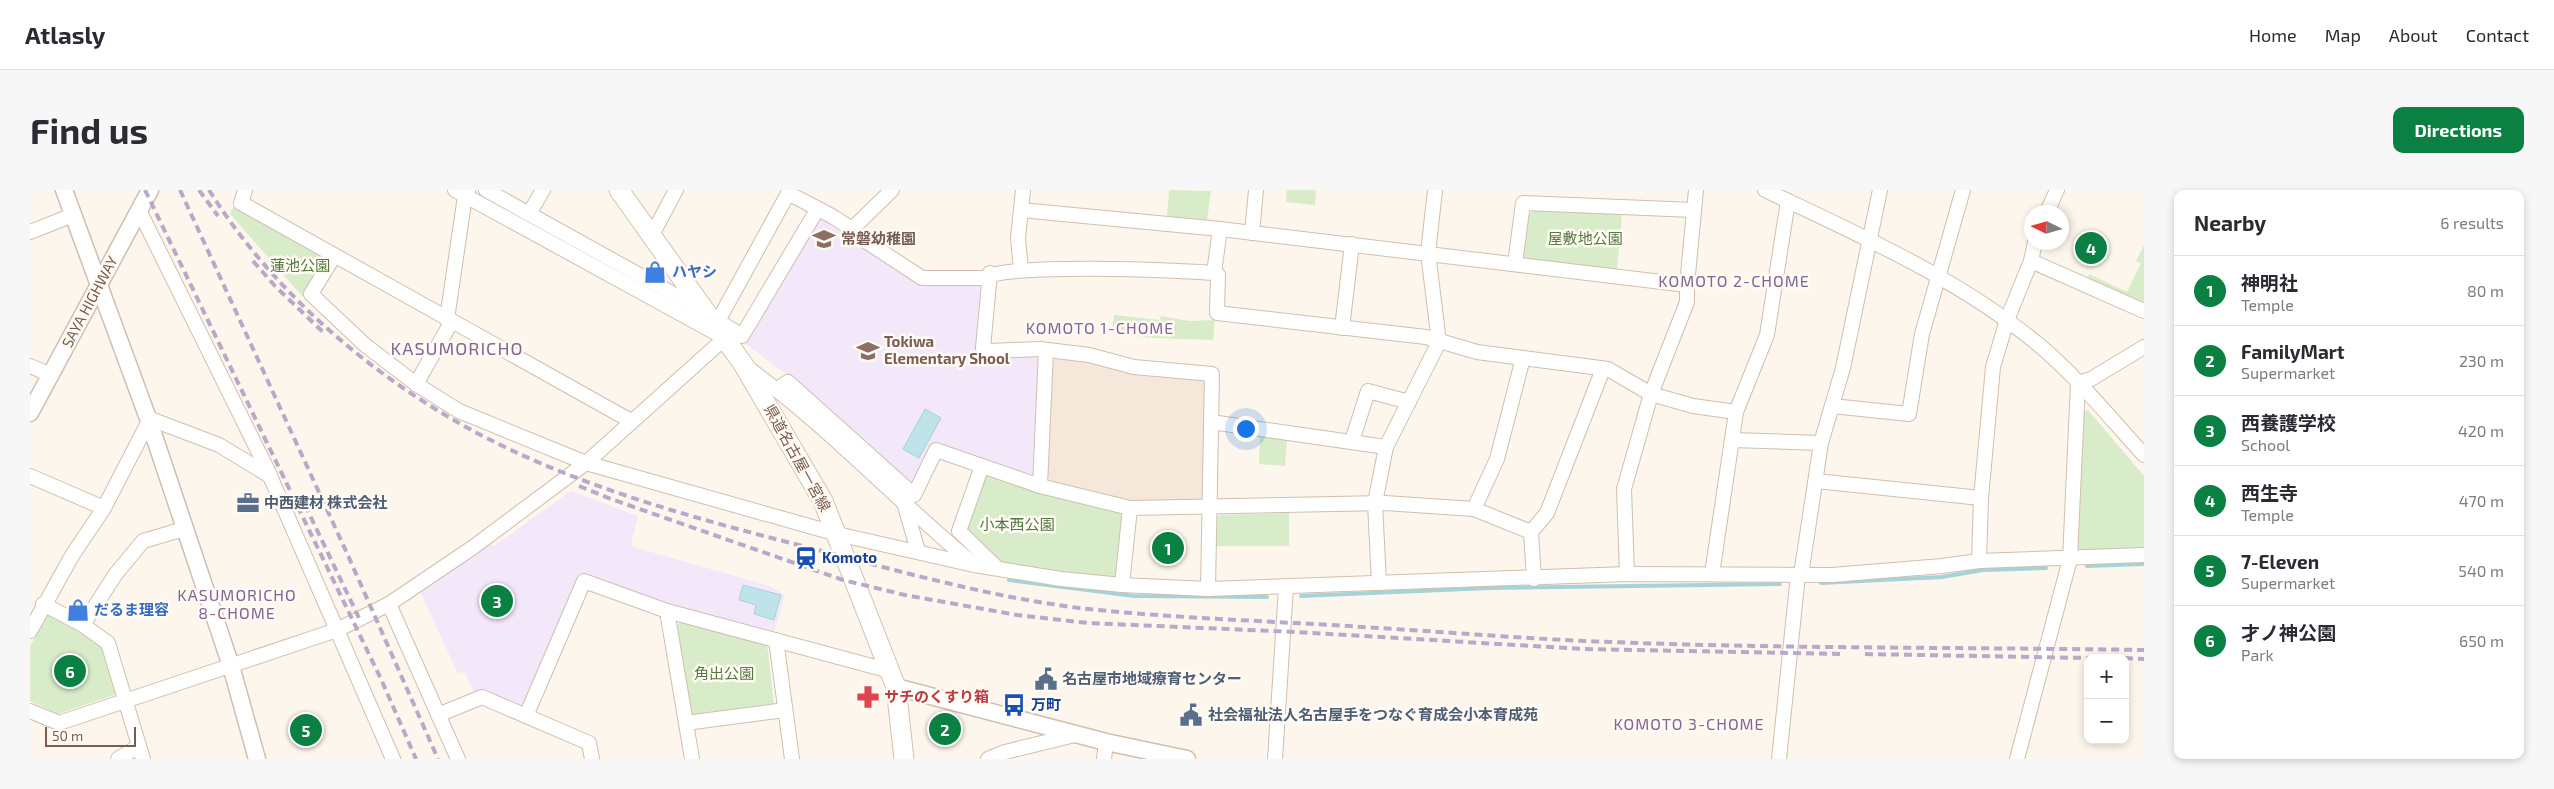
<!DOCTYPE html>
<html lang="en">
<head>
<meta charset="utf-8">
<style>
	body { margin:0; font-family:"Exo 2","Noto Sans JP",sans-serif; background:#f7f7f7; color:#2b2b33 }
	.controls { position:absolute; right:15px; bottom:15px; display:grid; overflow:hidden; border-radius:10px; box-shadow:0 2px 8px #0003 }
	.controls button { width:45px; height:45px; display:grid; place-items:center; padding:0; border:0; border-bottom:1px solid #e1e1e2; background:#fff; color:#2b2b33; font:25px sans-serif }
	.compass { position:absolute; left:1994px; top:15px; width:45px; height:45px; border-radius:50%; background:#fff; box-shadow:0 2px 8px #0003; rotate:275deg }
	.scale { position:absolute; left:15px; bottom:12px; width:91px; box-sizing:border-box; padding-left:5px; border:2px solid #7a5c4d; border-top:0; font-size:14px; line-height:18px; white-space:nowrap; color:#7a5c4d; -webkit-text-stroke:4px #fffaf3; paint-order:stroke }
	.you { position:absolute; left:1215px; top:238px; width:18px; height:18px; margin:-12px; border:4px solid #fff; border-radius:50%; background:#1a73e8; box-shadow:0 0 0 8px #1a73e833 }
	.badge { display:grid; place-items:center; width:32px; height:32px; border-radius:50%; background:#0b8043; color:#fff; font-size:16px; font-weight:700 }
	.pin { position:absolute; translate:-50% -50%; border:2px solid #fff; box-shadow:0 1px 5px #0006 }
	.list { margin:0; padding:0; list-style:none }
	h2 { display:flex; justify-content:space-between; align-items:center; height:65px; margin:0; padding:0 20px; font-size:21px }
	h2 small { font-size:16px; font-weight:400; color:#7c7c81 }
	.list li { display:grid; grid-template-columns:32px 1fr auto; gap:15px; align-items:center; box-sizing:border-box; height:70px; padding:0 20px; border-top:1px solid #e1e1e2 }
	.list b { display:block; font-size:19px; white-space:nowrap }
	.list p { margin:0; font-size:16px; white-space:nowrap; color:#7c7c81 }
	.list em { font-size:16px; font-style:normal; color:#7c7c81 }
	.map { position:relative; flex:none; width:2114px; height:569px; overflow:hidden; border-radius:10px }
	header { display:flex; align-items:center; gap:30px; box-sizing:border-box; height:70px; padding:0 25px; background:#fff; border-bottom:1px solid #e1e1e2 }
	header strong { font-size:24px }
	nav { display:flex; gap:28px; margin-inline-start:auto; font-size:18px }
	.intro { display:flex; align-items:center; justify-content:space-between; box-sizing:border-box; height:120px; padding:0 30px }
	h1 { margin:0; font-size:35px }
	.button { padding:12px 22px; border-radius:10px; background:#0b8043; color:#fff; font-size:18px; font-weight:700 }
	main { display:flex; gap:30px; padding:0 30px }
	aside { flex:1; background:#fff; border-radius:10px; box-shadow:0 2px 8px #0003 }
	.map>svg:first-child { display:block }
	.residential { fill:#f5e8da }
	.education { fill:#f3e8fa }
	.green { fill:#d8ecc9 }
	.water { fill:#bfe3e8; stroke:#a5d3da }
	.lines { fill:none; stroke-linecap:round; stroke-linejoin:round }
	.stream { stroke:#a5d3da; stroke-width:4 }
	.minor-casing { stroke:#d1beb0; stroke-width:16 }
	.tertiary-casing { stroke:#d1beb0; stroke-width:19 }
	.secondary-casing { stroke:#d6c0b0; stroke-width:21 }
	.minor { stroke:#fff; stroke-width:14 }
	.tertiary { stroke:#fff; stroke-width:16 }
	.secondary { stroke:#fff; stroke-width:19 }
	.rail { stroke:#b9a8c9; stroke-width:4; stroke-dasharray:8 5; stroke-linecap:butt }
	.labels { text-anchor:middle; stroke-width:5; stroke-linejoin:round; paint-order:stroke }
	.education-label { font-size:15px; font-weight:bold; fill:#785e54; stroke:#fffaf3; text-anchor:start }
	.park-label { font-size:15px; fill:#537a41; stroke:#fffaf3 }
	.shop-label { font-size:15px; font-weight:bold; fill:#366cbe; stroke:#fffaf3; text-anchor:start }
	.street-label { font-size:15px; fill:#7a5c4d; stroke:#fffaf3 }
	.service-label { font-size:15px; font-weight:bold; fill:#4e5e75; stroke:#fffaf3; text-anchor:start }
	.transit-label { font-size:15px; font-weight:bold; fill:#164399; stroke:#fffaf3; text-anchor:start }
	.health-label { font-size:15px; font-weight:bold; fill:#be3a42; stroke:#fffaf3; text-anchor:start }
	.neighbourhood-label { font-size:16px; letter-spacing:1px; fill:#846695; stroke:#fffaf3 }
	.quarter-label { font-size:18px; letter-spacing:1px; fill:#846695; stroke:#fffaf3 }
</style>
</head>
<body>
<header>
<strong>Atlasly</strong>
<nav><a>Home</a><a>Map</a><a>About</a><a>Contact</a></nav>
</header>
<div class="intro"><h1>Find us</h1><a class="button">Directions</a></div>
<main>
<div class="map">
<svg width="2114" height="569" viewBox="0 0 2114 569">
	<rect width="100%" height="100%" fill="#fdf6ec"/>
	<polygon class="residential" points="1024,166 1173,188 1176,191 1173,308 1168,313 1101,311 1024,293 1016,287 1021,168"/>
	<g class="education">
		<polygon points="788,24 890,90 955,94 948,159 953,167 1001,164 1009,167 1005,283 999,285 905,254 884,298 765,191 712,151"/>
		<polygon points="541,301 608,326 601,354 604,357 740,396 755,405 744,443 638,416 550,385 494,515 488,518 450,501 444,503 434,481 428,484 390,401 459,353 464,356"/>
	</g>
	<g class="green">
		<polygon points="1139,0 1181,1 1177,30 1137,26"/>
		<polygon points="1257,0 1286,0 1285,15 1256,12"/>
		<polygon points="203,17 293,67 294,74 273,107 200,24"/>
		<polygon points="1504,20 1592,24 1587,80 1497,70 1492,63 1496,27"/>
		<polygon points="2114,55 2114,115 2056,90 2059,84 2097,102 2111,73 2106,71"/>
		<polygon points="1084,125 1130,130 1131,126 1159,131 1185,130 1183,150 1120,148 1082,142"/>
		<polygon points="2058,220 2114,286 2114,359 2051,361 2047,358 2051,222"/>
		<polygon points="1230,244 1257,249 1255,276 1229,274"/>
		<polygon points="954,285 963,285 1086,319 1092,323 1088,386 1079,391 1033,385 969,372 933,338"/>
		<polygon points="1259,323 1259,356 1186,356 1186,328 1190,325"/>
		<polygon points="17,423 72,456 87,504 28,524 0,511 0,457"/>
		<polygon points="650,432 737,454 744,513 741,518 666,529 660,525 645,439"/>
	</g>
	<g class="water">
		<polygon points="895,219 911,228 889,268 873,259"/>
		<polygon points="713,395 751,405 744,430 724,424 726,415 709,410"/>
	</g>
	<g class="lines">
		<g class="stream">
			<polyline points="2057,376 2114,374"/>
			<polyline points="979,390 1104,406 1237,407"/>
			<polyline points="1791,393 1912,387 1953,380 2016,378"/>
			<polyline points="1271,406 1459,398 1750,394"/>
		</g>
		<defs>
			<g id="minor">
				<polyline points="215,0 211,13 601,231"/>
				<polyline points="456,0 674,121"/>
				<path d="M1735 0C1829 45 1928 88 2009 155 2047 187 2080 228 2114 265"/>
				<path d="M758 3C783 17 810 27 831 48L892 88H955C973 73 1151 80 1184 83"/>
				<polyline points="109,20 240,285"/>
				<polyline points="991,20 1190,39 1657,95"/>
				<polyline points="2017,22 2027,0"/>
				<polyline points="499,24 513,0"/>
				<polyline points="822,39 862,0"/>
				<polyline points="1190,39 1184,83 1188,85 1187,123 1396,147 1447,162 1578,179 1621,204 1663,216 1706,222"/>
				<polyline points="0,42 43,25"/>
				<polyline points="1222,43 1226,0"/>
				<polyline points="622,45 646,0"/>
				<polyline points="304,66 281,104 335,155 386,194 429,221 556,273 807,344 944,375 1031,389 1092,395 1178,399 1597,384 1802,385 1912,376 1949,371 2114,365"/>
				<polyline points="2001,71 2114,121"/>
				<polyline points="1485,74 1493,13 1664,20"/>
				<polyline points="991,80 988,48 993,0"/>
				<polyline points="960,83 953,158 960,161 1010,159 1059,165 1104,177 1182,184 1178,399"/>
				<polyline points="417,129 435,6 438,0"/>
				<polyline points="688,131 712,146 787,20"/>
				<polyline points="684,135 688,131 760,0"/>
				<polyline points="1312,138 1322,54"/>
				<polyline points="0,176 21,185"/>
				<path d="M718 178C798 236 865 309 941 372"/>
				<polyline points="2048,193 2061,189 2114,157"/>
				<polyline points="386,194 422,131"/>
				<polyline points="747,199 758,192 884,305 906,260 1010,296 1016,160"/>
				<polyline points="1802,216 1879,224 1892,144 1933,0"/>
				<polyline points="118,228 189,255 240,286 363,569"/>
				<polyline points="1181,232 1356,257 1409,152 1398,63 1405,0"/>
				<polyline points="1702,250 1791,253"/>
				<polyline points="1322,251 1338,201 1379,212"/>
				<polyline points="952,276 929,341 966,377"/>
				<polyline points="0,286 74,318"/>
				<polyline points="1786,291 1951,308"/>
				<polyline points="1010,296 1100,318 1355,313 1444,319 1501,342"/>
				<polyline points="875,316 888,361"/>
				<polyline points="1444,319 1467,269 1493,168"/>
				<polyline points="1949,371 1951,308 1963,177 1977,130 2001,71 2005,52"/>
				<polyline points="1597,384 1594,299 1621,204 1657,112 1657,95 1666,0"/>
				<polyline points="1682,384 1706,222 1737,145 1758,11"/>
				<polyline points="1771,385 1791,253 1813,178 1850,0"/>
				<polyline points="1504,389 1501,342 1517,323 1573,179"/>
				<polyline points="1349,393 1345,313 1356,257"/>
				<polyline points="1092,395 1100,318"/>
				<polyline points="13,414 53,435 78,453 113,569"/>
				<polyline points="359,414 428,569"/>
				<polyline points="637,421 662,569"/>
				<polyline points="53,435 85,385 113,351 154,339"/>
				<polyline points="0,441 43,364 74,318 119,231"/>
				<polyline points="746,450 762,569"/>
				<polyline points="0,521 29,533 307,440 359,414 442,358 556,273 695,148 425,0"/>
				<polyline points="408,525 452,507 559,553 562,569"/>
				<polyline points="496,526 554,391 637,421 860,481"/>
				<polyline points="656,533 755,520"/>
				<polyline points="88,569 109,556"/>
				<polyline points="958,569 975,562 1049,544"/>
				<polyline points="1074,569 1076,552"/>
				<polyline points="1245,569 1256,397"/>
				<polyline points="1749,569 1768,385"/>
				<polyline points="1987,569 2040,369 2048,193"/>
			</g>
			<g id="tertiary">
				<polyline points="34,0 119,231 201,476 227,569"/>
				<polyline points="0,223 120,0"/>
				<polyline points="866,497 1076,552 1157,569"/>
			</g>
			<polyline id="secondary" points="589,0 713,174 793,311 866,497 874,569"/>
		</defs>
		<use href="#minor" class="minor-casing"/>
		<use href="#tertiary" class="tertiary-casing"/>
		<use href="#secondary" class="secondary-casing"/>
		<use href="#minor" class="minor"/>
		<use href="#tertiary" class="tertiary"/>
		<use href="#secondary" class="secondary"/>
		<g class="rail">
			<polyline points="115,0 351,489 386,569"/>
			<polyline points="150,0 316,361 408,569"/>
			<polyline points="169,0 188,26"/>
			<path d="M179 0C249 112 362 204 481 260 581 307 690 335 796 362 879 384 963 407 1049 418 1148 429 1249 431 1348 438 1417 442 1486 448 1555 451 1741 459 1928 457 2114 460"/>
			<polyline points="223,71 245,96 295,144"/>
			<polyline points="549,296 581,309 813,390 875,405 987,425 1058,433 1266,442 1554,459 1813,464"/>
			<polyline points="275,315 330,430"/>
			<polyline points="1835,464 2058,468"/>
			<polyline points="2095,468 2114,469"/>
		</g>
	</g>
	<defs>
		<symbol id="school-bare" viewBox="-9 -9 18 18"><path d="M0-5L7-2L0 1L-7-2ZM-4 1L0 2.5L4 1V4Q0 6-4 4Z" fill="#8d6e63" stroke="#fffaf3" stroke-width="2.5" paint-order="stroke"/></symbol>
		<symbol id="shop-bare" viewBox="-9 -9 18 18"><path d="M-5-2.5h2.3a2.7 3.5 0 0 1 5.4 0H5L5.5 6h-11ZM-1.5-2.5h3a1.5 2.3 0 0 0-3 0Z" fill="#3f7fe0" stroke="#fffaf3" stroke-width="2.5" paint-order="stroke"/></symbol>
		<symbol id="office-bare" viewBox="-9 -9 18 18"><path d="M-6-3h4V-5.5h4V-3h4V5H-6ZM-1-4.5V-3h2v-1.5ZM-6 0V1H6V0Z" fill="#5c6f8a" stroke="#fffaf3" stroke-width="2.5" paint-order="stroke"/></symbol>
		<symbol id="station-bare" viewBox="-9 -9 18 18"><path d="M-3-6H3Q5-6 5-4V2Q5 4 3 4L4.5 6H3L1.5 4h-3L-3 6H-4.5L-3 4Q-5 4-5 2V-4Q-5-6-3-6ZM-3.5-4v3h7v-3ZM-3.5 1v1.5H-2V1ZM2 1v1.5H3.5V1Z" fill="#1a4fb4" stroke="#fffaf3" stroke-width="2.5" paint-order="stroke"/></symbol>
		<symbol id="civic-bare" viewBox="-9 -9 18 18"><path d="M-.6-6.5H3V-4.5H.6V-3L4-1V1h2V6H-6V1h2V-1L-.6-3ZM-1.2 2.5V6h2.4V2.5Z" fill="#5c6f8a" stroke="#fffaf3" stroke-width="2.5" paint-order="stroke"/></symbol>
		<symbol id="pharmacy-bare" viewBox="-9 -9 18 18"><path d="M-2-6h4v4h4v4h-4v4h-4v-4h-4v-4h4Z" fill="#e0444e" stroke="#fffaf3" stroke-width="2.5" paint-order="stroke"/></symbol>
		<symbol id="bus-bare" viewBox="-9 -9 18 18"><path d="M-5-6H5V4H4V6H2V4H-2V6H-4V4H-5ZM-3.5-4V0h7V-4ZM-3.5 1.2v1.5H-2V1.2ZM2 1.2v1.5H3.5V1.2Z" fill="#1a4fb4" stroke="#fffaf3" stroke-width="2.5" paint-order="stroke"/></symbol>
	</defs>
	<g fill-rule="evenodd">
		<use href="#school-bare" x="778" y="33" width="32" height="32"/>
		<use href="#shop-bare" x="609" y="66" width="32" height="32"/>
		<use href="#school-bare" x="822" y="145" width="32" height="32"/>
		<use href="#office-bare" x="202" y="297" width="32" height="32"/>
		<use href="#station-bare" x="760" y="352" width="32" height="32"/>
		<use href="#shop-bare" x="32" y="404" width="32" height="32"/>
		<use href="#civic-bare" x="1000" y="473" width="32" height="32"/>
		<use href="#pharmacy-bare" x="822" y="491" width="32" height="32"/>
		<use href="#bus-bare" x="968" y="499" width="32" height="32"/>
		<use href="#civic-bare" x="1145" y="509" width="32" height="32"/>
	</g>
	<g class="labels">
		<g class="education-label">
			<text x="811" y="54">常磐幼稚園</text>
			<text x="854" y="157">Tokiwa<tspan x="854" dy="17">Elementary Shool</tspan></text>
		</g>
		<g class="park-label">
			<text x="1555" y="54">屋敷地公園</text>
			<text x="270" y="81">蓮池公園</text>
			<text x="987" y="340">小本西公園</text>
			<text x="694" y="489">角出公園</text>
		</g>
		<g class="shop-label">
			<text x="642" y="87">ハヤシ</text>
			<text x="64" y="425">だるま理容</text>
		</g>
		<g class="street-label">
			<text transform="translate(60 112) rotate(-62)" y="5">SAYA HIGHWAY</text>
			<text transform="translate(767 268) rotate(61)" y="5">県道名古屋一宮線</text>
		</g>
		<g class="service-label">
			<text x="234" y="318">中西建材 株式会社</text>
			<text x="1032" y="494">名古屋市地域療育センター</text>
			<text x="1178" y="530">社会福祉法人名古屋手をつなぐ育成会小本育成苑</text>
		</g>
		<g class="transit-label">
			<text x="792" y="373">Komoto</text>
			<text x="1001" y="520">万町</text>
		</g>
		<g class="health-label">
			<text x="854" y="512">サチのくすり箱</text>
		</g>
		<g class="neighbourhood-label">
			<text x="1704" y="97">KOMOTO 2-CHOME</text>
			<text x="1070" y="144">KOMOTO 1-CHOME</text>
			<text x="207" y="411">KASUMORICHO<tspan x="207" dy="18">8-CHOME</tspan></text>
			<text x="1659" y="540">KOMOTO 3-CHOME</text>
		</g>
		<g class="quarter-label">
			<text x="427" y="165">KASUMORICHO</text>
		</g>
	</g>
</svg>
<div class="controls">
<button>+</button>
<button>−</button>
</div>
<svg class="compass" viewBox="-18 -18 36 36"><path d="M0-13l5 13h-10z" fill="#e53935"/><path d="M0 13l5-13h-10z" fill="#7c7c81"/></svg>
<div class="scale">50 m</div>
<div class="you"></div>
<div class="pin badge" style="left:1138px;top:358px">1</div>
<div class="pin badge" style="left:915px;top:539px">2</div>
<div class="pin badge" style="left:467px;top:411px">3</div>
<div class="pin badge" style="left:2061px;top:58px">4</div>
<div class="pin badge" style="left:276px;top:540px">5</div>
<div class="pin badge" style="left:40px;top:481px">6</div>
</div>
<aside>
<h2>Nearby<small>6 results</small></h2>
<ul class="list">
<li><span class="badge">1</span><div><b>神明社</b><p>Temple</p></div><em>80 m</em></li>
<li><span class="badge">2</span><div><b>FamilyMart</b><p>Supermarket</p></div><em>230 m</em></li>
<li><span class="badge">3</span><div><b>西養護学校</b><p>School</p></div><em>420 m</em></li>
<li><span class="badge">4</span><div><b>西生寺</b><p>Temple</p></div><em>470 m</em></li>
<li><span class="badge">5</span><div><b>7-Eleven</b><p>Supermarket</p></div><em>540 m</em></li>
<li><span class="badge">6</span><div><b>才ノ神公園</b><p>Park</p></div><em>650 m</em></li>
</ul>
</aside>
</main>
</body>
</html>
